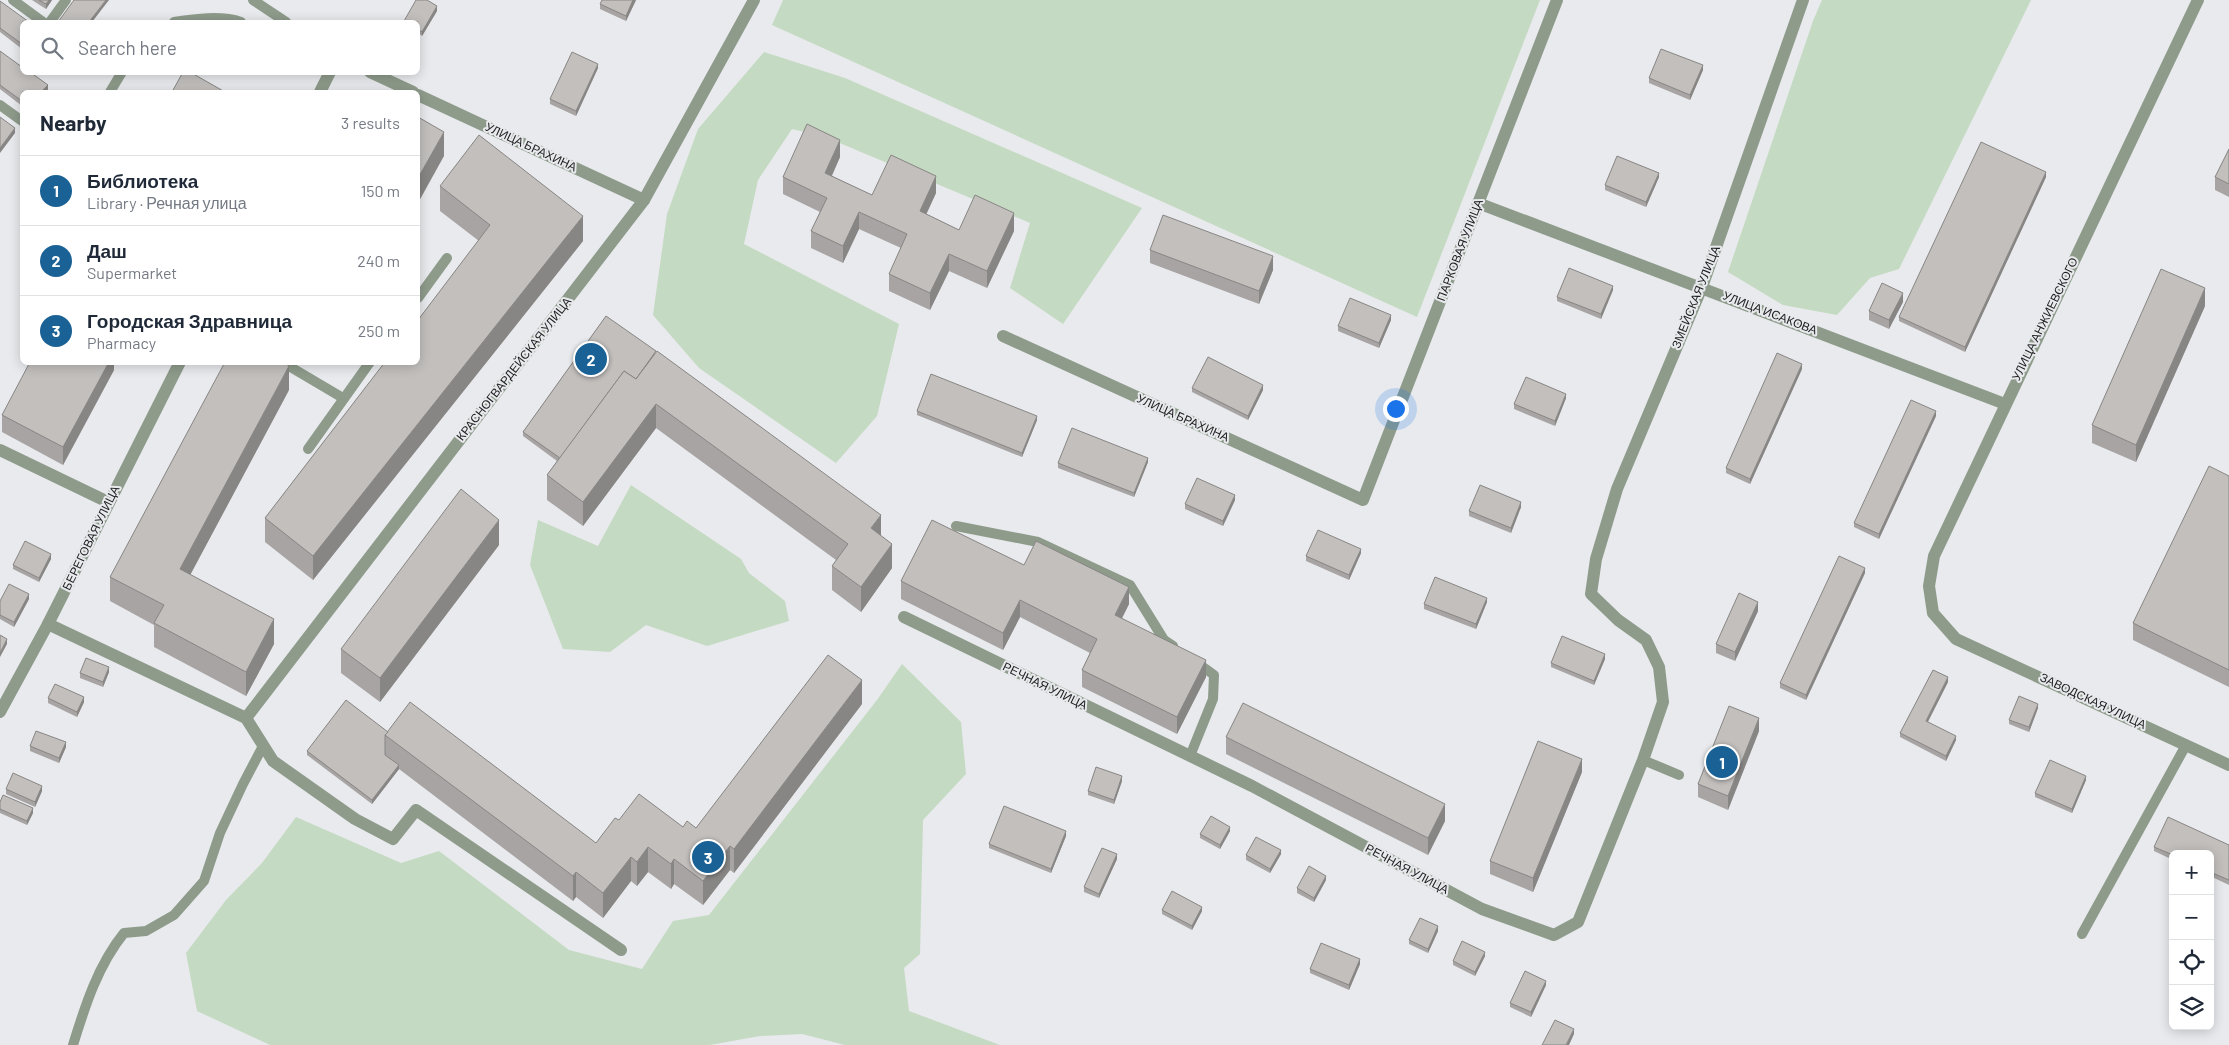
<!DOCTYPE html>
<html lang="en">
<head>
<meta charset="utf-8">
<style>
	body { margin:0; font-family:Barlow,sans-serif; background:#f2f2f3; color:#1f2937 }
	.controls { position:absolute; right:15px; bottom:15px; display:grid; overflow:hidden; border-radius:8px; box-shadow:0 2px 12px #0003 }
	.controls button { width:45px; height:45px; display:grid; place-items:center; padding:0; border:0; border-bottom:1px solid #e0e1e3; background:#fff; color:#1f2937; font:25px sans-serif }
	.you { position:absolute; left:1395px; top:408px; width:18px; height:18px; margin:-12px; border:4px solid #fff; border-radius:50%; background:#1a73e8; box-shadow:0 0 0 8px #1a73e833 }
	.badge { display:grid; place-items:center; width:32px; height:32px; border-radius:50%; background:#1a6195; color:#fff; font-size:16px; font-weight:700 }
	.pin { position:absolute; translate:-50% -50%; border:2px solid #fff; box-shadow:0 1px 5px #0006 }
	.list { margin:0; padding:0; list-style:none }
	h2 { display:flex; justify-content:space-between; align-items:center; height:65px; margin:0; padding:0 20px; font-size:21px }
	h2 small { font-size:16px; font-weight:400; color:#747a83 }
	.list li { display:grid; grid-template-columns:32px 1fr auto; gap:15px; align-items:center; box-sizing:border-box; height:70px; padding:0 20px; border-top:1px solid #e0e1e3 }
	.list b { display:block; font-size:19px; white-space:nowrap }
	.list p { margin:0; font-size:16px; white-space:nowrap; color:#747a83 }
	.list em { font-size:16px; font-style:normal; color:#747a83 }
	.icon { flex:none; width:28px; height:28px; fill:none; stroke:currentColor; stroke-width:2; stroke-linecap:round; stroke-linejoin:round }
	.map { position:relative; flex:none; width:2229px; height:1045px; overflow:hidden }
	.search { position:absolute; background:#fff; box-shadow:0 2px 12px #0003; left:20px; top:20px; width:400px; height:55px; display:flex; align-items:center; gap:12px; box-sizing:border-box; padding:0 18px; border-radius:8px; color:#747a83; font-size:19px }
	.panel { position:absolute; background:#fff; box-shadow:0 2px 12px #0003; left:20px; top:90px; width:400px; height:275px; border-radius:8px }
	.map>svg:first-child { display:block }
	.green { fill:#c5dac2 }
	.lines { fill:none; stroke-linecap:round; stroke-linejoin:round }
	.service { stroke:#8e9b8b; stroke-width:10 }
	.minor { stroke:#8e9b8b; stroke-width:12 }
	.tertiary { stroke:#8e9b8b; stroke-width:12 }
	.wall { fill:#a7a4a3 }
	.shaded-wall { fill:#888684 }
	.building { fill:#c2bfbd; stroke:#888684 }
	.labels { text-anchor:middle; stroke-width:4; stroke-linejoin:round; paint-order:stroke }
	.street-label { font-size:12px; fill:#1d1e1f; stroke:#e8eaed }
</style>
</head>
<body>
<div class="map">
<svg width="2229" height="1045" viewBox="0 0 2229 1045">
	<rect width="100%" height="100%" fill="#e8eaed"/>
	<g class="green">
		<polygon points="783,0 1540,0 1417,317 772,25"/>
		<polygon points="1822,0 2031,0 1899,269 1870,278 1837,315 1783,305 1728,272 1813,21"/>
		<polygon points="764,52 845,78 1142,208 1063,324 1010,288 1030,223 823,136 792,129 758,180 744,244 899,324 877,416 836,463 699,368 653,315 667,214 698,129"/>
		<polygon points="631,485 741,559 749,573 785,601 789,621 707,646 646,625 610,652 563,649 530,565 538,520 598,546"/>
		<polygon points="902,664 961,722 966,774 923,820 920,954 904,968 909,1011 1000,1045 845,1045 802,1034 760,1036 710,1045 270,1045 197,1011 186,953 226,900 262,863 296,817 401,863 439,851 569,950 642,969 673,921 709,915 877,700"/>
	</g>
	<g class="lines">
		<g class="service">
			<polyline points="13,0 43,22"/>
			<polyline points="253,0 286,22"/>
			<polyline points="50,22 66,0"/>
			<path d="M174 22C194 19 221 15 241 22"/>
			<polyline points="110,92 122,72"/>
			<polyline points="0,105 22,121"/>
			<polyline points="418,298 447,258"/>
			<polyline points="282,362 343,398"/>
			<polyline points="308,449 370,362"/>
			<polyline points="956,526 1038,542 1130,585 1164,640 1173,646"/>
			<polyline points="1190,756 1213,699 1214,675 1196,662"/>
			<polyline points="1643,760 1679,775"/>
			<polyline points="2082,934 2186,745"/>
			<path d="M73 1045C85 1006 98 965 124 933L146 931 174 915 204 881 220 833 243 784 263 746"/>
		</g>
		<g class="minor">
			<polyline points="370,72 413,92"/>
			<polyline points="320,92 330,72"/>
			<polyline points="418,95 644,200"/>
			<polyline points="1478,203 2005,404"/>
			<polyline points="1003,336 1363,500 1557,0"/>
			<polyline points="0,450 108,502"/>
			<polyline points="904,617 1252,786 1482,909 1554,935 1578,922 1643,760 1663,702 1659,667 1646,640 1618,620 1591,594 1596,559 1617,489 1702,287 1803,0"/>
			<polyline points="48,624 246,718 273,761 355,819 393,839 416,810 621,950"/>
			<polyline points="0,712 48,624 180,362"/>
			<polyline points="246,718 644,200 754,0"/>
		</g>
		<polyline class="tertiary" points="2198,0 1934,556 1929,586 1933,613 1956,639 2229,765"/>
	</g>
	<g class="wall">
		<polygon points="32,0 52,0 46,9"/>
		<polygon points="636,0 626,21 600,9 600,4"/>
		<polygon points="0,1 22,22 22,49 0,32"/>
		<polygon points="437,11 422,36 418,33 418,22 404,22 404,21"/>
		<polygon points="0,51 48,90 22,92 22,106 0,89"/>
		<polygon points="598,68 576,116 550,104 550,99"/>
		<polygon points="1703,70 1690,100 1649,83 1649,78"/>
		<polygon points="2229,149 2229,197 2215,190 2215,177"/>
		<polygon points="840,157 832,176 872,195 936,193 926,214 959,230 1014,231 987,288 949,271 930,310 889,291 889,274 901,248 859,229 843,263 811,248 811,231 820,212 783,194 783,177"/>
		<polygon points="1659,177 1646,207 1605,190 1605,185"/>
		<polygon points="2046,177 1965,352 1899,321 1899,317"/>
		<polygon points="440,186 583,241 313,580 265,542 265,518 479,241 440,211"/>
		<polygon points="1150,250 1273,270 1259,304 1150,263"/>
		<polygon points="1613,290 1601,319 1557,301 1557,297"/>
		<polygon points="1903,302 1889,329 1869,320 1869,311"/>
		<polygon points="2205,306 2136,462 2092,443 2092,425"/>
		<polygon points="606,316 881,536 892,568 861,612 832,590 832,566 836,560 656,428 583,526 547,500 547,475 557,461 523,436 523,432"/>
		<polygon points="1391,320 1379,348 1338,331 1338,326"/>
		<polygon points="114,362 114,370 63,465 2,432 2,415"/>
		<polygon points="1802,369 1750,484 1726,473 1726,468"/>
		<polygon points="1192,388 1263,390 1248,420 1192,392"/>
		<polygon points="289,390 190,575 274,644 246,696 154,647 154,625 110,601 110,577"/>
		<polygon points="1566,398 1555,426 1514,409 1514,404"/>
		<polygon points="917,411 1037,420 1022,457 917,415"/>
		<polygon points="1936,416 1879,539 1854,527 1854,523"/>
		<polygon points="1148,462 1134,497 1058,468 1058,463"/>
		<polygon points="2229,476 2229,687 2133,640 2133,623"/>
		<polygon points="1235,500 1223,526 1185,509 1185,504"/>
		<polygon points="1521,507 1511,533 1469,516 1469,511"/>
		<polygon points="499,545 380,702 341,673 341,649"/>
		<polygon points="1361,553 1349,580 1306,561 1306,556"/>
		<polygon points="51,559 39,582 13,569 13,565"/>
		<polygon points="1024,565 1129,604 1122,618 1206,677 1177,734 1082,687 1082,670 1090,653 1020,617 1003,650 901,599 901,581"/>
		<polygon points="1865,573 1806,700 1780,688 1780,683"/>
		<polygon points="29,599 14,627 0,619 0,601"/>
		<polygon points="1487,602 1476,629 1424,609 1424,604"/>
		<polygon points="1758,611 1735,661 1716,653 1716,644"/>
		<polygon points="1605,659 1594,685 1551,667 1551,663"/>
		<polygon points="109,672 103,687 80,678 80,673"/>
		<polygon points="1948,682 1928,722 1956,740 1946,761 1900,737 1900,733"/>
		<polygon points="48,698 84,702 77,717 48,703"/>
		<polygon points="862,704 734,873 730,870 703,905 674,884 671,889 648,872 637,886 631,881 603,918 576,897 573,901 399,769 372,804 307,755 307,751 388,732 596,843 619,820 696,828"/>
		<polygon points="2038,708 2029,732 2009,724 2009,720"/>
		<polygon points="1759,731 1728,810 1698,797 1698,784"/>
		<polygon points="1226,737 1445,821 1428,855 1226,754"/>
		<polygon points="30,746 66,747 59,763 30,751"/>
		<polygon points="1582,772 1533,892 1490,874 1490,861"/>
		<polygon points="2086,780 2072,813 2035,797 2035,793"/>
		<polygon points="1122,781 1114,804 1088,795 1088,791"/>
		<polygon points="6,789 42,791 35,807 6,794"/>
		<polygon points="0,802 33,813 27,825 0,813"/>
		<polygon points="1230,831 1220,849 1200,838 1200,834"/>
		<polygon points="1066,836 1051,873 989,848 989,844"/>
		<polygon points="2229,845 2229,885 2210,876 2210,854 2173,854 2173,860 2154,851 2154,847"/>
		<polygon points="1281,854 1270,873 1246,860 1246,855"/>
		<polygon points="1117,859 1099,898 1084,892 1084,887"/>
		<polygon points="1326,880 1314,902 1297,893 1297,888"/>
		<polygon points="1162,910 1202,911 1192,930 1162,914"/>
		<polygon points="1438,931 1428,953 1409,944 1409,940"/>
		<polygon points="1485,956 1475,976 1453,965 1453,961"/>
		<polygon points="1360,964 1349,990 1310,973 1310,969"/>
		<polygon points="1546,985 1531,1017 1510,1007 1510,1003"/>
	</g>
	<g class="shaded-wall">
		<polygon points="49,0 52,0 46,9 46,4"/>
		<polygon points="106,0 109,0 92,22 89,22"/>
		<polygon points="633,0 636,0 626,21 626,16"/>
		<polygon points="437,6 437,11 422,36 422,32"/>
		<polygon points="598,64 598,68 576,116 576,111"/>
		<polygon points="1703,65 1703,70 1690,100 1690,95"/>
		<polygon points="48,85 48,90 45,92 41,92"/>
		<polygon points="15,128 15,133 0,153 0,148"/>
		<polygon points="444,132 444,156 418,203 418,178"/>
		<polygon points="840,140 840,157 825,190 825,173"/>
		<polygon points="2046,172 2046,177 1965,352 1965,347"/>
		<polygon points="1659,173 1659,177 1646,207 1646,202"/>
		<polygon points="936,176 936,193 920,228 920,211"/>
		<polygon points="859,212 859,229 843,263 843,246"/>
		<polygon points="1014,213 1014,231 987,288 987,271"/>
		<polygon points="583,216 583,241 313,580 313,556"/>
		<polygon points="949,254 949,271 930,310 930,293"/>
		<polygon points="1273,256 1273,270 1259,304 1259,291"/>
		<polygon points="1613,286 1613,290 1601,319 1601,314"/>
		<polygon points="2205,288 2205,306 2136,462 2136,445"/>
		<polygon points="1903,293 1903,302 1889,329 1889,320"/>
		<polygon points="1391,315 1391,320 1379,348 1379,343"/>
		<polygon points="109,362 114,362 114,370 63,465 63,447"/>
		<polygon points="1802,364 1802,369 1750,484 1750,479"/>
		<polygon points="289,366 289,390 180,594 180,569"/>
		<polygon points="1263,385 1263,390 1248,420 1248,416"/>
		<polygon points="1566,394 1566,398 1555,426 1555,421"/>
		<polygon points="656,404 656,428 583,526 583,502"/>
		<polygon points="1936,411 1936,416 1879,539 1879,534"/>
		<polygon points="1037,416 1037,420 1022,457 1022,453"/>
		<polygon points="1148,458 1148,462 1134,497 1134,493"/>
		<polygon points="1235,495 1235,500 1223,526 1223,521"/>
		<polygon points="1521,502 1521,507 1511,533 1511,528"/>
		<polygon points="881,515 881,539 871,528"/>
		<polygon points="499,520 499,545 380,702 380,678"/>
		<polygon points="892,544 892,568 861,612 861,587"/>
		<polygon points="1361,549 1361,553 1349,580 1349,575"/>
		<polygon points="51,554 51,559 39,582 39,578"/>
		<polygon points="1865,568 1865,573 1806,700 1806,695"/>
		<polygon points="1129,587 1129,604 1115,632 1115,615"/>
		<polygon points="29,594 29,599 14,627 14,622"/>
		<polygon points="1487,598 1487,602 1476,629 1476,624"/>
		<polygon points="1020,600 1020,617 1003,650 1003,633"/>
		<polygon points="1758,602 1758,611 1735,661 1735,652"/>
		<polygon points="274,619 274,644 246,696 246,672"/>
		<polygon points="7,639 7,644 0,657 0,653"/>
		<polygon points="1605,654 1605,659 1594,685 1594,681"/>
		<polygon points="1206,660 1206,677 1177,734 1177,717"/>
		<polygon points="109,667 109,672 103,687 103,682"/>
		<polygon points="1948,677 1948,682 1926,725 1926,721"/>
		<polygon points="862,680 862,704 734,873 734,849"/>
		<polygon points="84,697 84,702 77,717 77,712"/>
		<polygon points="2038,704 2038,708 2029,732 2029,727"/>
		<polygon points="1759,718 1759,731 1728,810 1728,796"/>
		<polygon points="1956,736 1956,740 1946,761 1946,756"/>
		<polygon points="66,742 66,747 59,763 59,758"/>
		<polygon points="1582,759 1582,772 1533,892 1533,878"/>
		<polygon points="399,765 399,769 372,804 372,800"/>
		<polygon points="1122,776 1122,781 1114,804 1114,800"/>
		<polygon points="2086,776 2086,780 2072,813 2072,809"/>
		<polygon points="42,786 42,791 35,807 35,802"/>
		<polygon points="1445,804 1445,821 1428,855 1428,838"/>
		<polygon points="33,808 33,813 27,825 27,821"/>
		<polygon points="1230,827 1230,831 1220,849 1220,845"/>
		<polygon points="1066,831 1066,836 1051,873 1051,869"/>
		<polygon points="730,846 730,870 703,905 703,881"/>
		<polygon points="648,847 648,872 637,886 637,862"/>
		<polygon points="1281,850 1281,854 1270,873 1270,869"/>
		<polygon points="1117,854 1117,859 1099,898 1099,894"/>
		<polygon points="631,857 631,881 603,918 603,893"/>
		<polygon points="674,859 674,884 671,889 671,864"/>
		<polygon points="576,872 576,897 573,901 573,876"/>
		<polygon points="1326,876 1326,880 1314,902 1314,898"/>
		<polygon points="1202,907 1202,911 1192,930 1192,926"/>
		<polygon points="1438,926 1438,931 1428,953 1428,949"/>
		<polygon points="1485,952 1485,956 1475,976 1475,972"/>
		<polygon points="1360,959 1360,964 1349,990 1349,985"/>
		<polygon points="1546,981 1546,985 1531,1017 1531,1012"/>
		<polygon points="1574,1029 1574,1034 1569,1045 1566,1045"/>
	</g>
	<g class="building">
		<polygon points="39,0 49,0 46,4"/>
		<polygon points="74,0 106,0 89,22 58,22"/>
		<polygon points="416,0 427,0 437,6 422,32 418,29 418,22 407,22 404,21"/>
		<polygon points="602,0 633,0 626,16 600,4"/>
		<polygon points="0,1 29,22 22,22 22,44 0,28"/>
		<polygon points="1661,49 1703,65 1690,95 1649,78"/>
		<polygon points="0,51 22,67 22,72 30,72 48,85 41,92 22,92 22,101 0,85"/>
		<polygon points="572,52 598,64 576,111 550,99"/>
		<polygon points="183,72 190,72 225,92 172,92"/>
		<polygon points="0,117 15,128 0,148"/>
		<polygon points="418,117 444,132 418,178"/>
		<polygon points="807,124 840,140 825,173 872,195 891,155 936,176 920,211 959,230 975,195 1014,213 987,271 949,254 930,293 889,274 907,234 859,212 843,246 811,231 827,198 783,177"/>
		<polygon points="479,135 583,216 313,556 265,518 385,362 418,362 418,320 490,225 440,186"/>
		<polygon points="1981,142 2046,172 1965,347 1899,317"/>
		<polygon points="2229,149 2229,184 2215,177"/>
		<polygon points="1617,156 1659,173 1646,202 1605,185"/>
		<polygon points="1163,215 1273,256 1259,291 1150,250"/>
		<polygon points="1569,268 1613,286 1601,314 1557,297"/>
		<polygon points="2161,269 2205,288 2136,445 2092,425"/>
		<polygon points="1882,283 1903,293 1889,320 1869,311"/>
		<polygon points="1350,298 1391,315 1379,343 1338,326"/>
		<polygon points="606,316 656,351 636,379 624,371 560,458 523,432"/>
		<polygon points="657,351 881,515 871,528 892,544 861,587 832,566 848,544 656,404 583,502 547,475 624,371 636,379"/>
		<polygon points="1777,353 1802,364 1750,479 1726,468"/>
		<polygon points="1208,357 1263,385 1248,416 1192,388"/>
		<polygon points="30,362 109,362 63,447 2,415"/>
		<polygon points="225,362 283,362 289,366 180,569 274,619 246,672 154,623 164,605 110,577"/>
		<polygon points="931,374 1037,416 1022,453 917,411"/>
		<polygon points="1526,377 1566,394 1555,421 1514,404"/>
		<polygon points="1911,400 1936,411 1879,534 1854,523"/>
		<polygon points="1072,428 1148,458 1134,493 1058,463"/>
		<polygon points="2209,466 2229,476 2229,670 2133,623"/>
		<polygon points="1197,478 1235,495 1223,521 1185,504"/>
		<polygon points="1480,485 1521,502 1511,528 1469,511"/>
		<polygon points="461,489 499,520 380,678 341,649"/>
		<polygon points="932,520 1024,565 1036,541 1129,587 1115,615 1206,660 1177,717 1082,670 1097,639 1020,600 1003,633 901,581"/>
		<polygon points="1318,530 1361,549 1349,575 1306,556"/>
		<polygon points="25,541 51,554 39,578 13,565"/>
		<polygon points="1839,556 1865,568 1806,695 1780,683"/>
		<polygon points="1435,577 1487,598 1476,624 1424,604"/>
		<polygon points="9,584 29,594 14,622 0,615 0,601"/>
		<polygon points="1739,593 1758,602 1735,652 1716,644"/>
		<polygon points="0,635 7,639 0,653"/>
		<polygon points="1562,636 1605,654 1594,681 1551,663"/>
		<polygon points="828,655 862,680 734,849 730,846 703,881 674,859 671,864 648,847 637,862 631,857 603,893 576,872 573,876 385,735 410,702 596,843 615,818 619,820 639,794 683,827 687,821 696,828"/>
		<polygon points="86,658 109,667 103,682 80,673"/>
		<polygon points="1933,670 1948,677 1926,721 1956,736 1946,756 1900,733"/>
		<polygon points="55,684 84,697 77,712 48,698"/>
		<polygon points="2019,696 2038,704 2029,727 2009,720"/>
		<polygon points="346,700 388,732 385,735 385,755 399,765 372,800 307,751"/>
		<polygon points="1243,703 1445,804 1428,838 1226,737"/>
		<polygon points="1729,706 1759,718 1728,796 1698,784"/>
		<polygon points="36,731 66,742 59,758 30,746"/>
		<polygon points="1538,741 1582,759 1533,878 1490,861"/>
		<polygon points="2050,760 2086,776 2072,809 2035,793"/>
		<polygon points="1096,767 1122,776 1114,800 1088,791"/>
		<polygon points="13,773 42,786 35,802 6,789"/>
		<polygon points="3,795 33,808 27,821 0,809 0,802"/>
		<polygon points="1004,806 1066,831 1051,869 989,844"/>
		<polygon points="1211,816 1230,827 1220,845 1200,834"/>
		<polygon points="2168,817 2229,845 2229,880 2210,872 2210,854 2173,854 2173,855 2154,847"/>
		<polygon points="1256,837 1281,850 1270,869 1246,855"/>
		<polygon points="1102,848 1117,854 1099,894 1084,887"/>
		<polygon points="1309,866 1326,876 1314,898 1297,888"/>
		<polygon points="1172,891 1202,907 1192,926 1162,910"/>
		<polygon points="1420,918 1438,926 1428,949 1409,940"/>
		<polygon points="1462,941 1485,952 1475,972 1453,961"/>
		<polygon points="1321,943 1360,959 1349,985 1310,969"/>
		<polygon points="1525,971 1546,981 1531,1012 1510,1003"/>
		<polygon points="1555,1020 1574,1029 1566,1045 1542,1045"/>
	</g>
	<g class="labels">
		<g class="street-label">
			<text transform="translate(531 147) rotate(25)" y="4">УЛИЦА БРАХИНА</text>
			<text transform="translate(1460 250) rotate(-69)" y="4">ПАРКОВАЯ УЛИЦА</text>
			<text transform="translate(1696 297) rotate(-68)" y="4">ЗМЕЙСКАЯ УЛИЦА</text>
			<text transform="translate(1770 313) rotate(21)" y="4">УЛИЦА ИСАКОВА</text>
			<text transform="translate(2045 319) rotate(-64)" y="4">УЛИЦА АНЖИЕВСКОГО</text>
			<text transform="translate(514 369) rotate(-52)" y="4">КРАСНОГВАРДЕЙСКАЯ УЛИЦА</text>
			<text transform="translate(1183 418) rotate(24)" y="4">УЛИЦА БРАХИНА</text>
			<text transform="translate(91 538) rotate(-64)" y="4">БЕРЕГОВАЯ УЛИЦА</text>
			<text transform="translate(1045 686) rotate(26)" y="4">РЕЧНАЯ УЛИЦА</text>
			<text transform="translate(2093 701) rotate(25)" y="4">ЗАВОДСКАЯ УЛИЦА</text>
			<text transform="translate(1407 869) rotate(28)" y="4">РЕЧНАЯ УЛИЦА</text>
		</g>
	</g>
</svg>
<div class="controls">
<button>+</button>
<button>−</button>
<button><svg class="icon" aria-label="locate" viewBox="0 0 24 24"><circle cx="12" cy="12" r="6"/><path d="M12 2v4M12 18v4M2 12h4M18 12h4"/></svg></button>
<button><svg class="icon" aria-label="layers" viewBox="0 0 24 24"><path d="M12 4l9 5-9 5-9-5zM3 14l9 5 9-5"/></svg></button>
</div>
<div class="you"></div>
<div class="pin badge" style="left:1722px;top:762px">1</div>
<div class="pin badge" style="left:591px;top:359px">2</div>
<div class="pin badge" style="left:708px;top:857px">3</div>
<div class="search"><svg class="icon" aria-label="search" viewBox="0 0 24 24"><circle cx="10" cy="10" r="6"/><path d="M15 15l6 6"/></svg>Search here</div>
<section class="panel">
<h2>Nearby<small>3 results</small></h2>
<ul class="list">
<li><span class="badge">1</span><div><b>Библиотека</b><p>Library · Речная улица</p></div><em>150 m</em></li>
<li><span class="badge">2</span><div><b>Даш</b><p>Supermarket</p></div><em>240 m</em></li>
<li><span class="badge">3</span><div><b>Городская Здравница</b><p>Pharmacy</p></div><em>250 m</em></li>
</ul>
</section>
</div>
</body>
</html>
